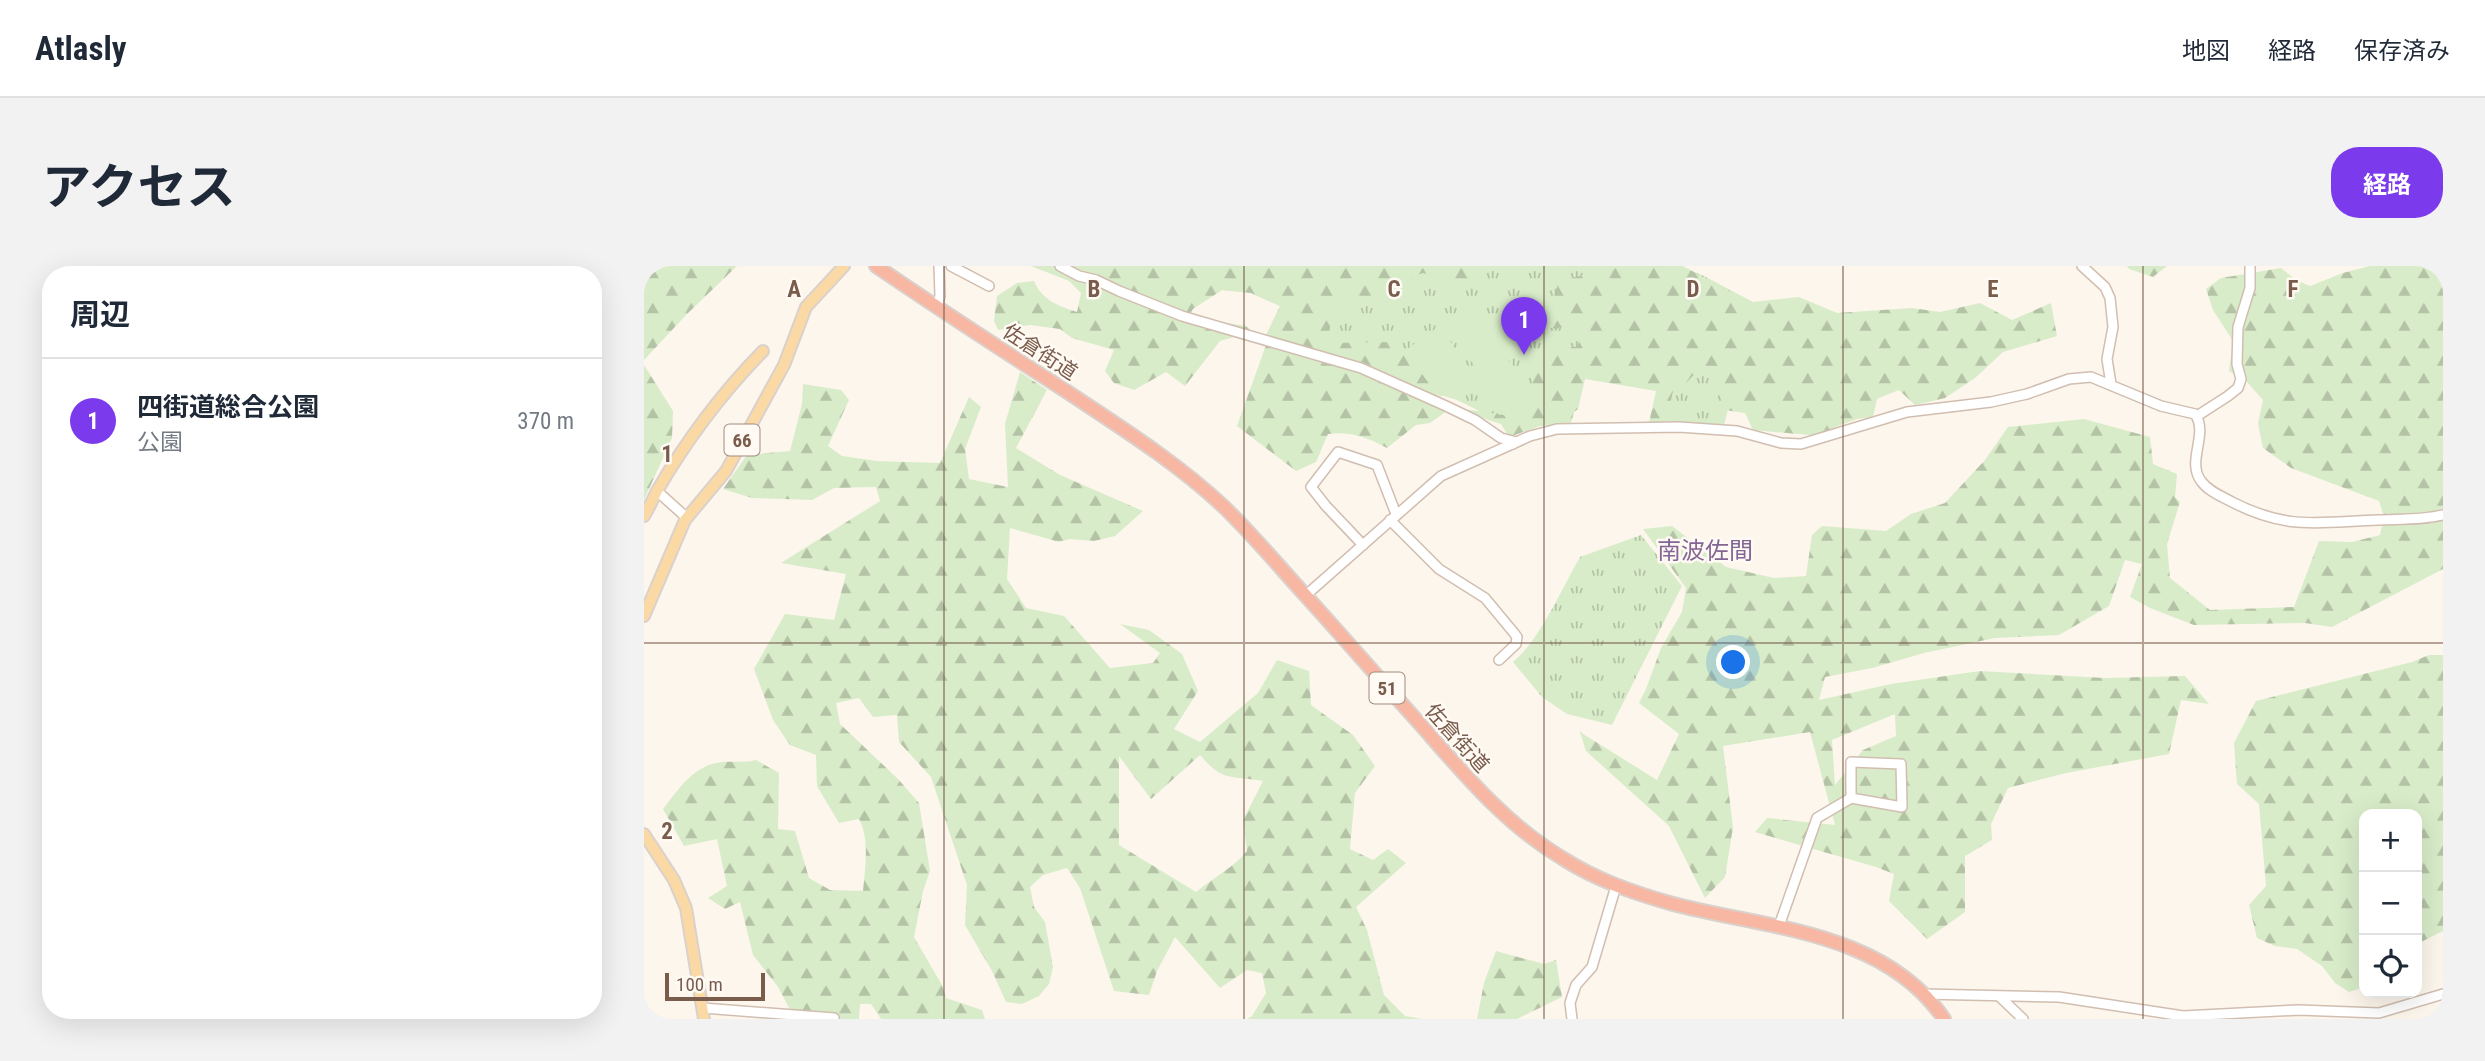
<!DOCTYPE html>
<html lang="ja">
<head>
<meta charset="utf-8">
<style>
	body { margin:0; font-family:"Roboto Condensed","Noto Sans JP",sans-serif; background:#f2f2f3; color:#1f2937 }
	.controls { position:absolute; right:21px; bottom:21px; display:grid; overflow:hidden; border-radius:14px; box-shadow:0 7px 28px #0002 }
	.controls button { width:63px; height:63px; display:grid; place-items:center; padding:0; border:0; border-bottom:2px solid #e0e1e3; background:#fff; color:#1f2937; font:35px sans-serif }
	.scale { position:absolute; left:21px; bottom:18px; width:100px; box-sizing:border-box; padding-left:7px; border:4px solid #7a5c4d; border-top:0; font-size:19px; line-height:24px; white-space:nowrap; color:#7a5c4d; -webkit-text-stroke:5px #fffaf3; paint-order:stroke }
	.you { position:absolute; left:1090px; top:397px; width:24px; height:24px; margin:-18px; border:5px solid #fff; border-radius:50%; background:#1a73e8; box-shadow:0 0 0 10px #1a73e833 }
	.badge { display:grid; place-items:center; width:46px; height:46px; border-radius:50%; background:#7c3aed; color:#fff; font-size:23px; font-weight:700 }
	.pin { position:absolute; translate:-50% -58px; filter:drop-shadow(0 2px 4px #0008) }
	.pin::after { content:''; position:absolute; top:37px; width:24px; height:21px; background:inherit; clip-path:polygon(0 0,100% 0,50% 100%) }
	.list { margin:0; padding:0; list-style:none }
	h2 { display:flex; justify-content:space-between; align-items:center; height:91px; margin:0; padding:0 28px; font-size:30px }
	h2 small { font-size:23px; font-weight:400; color:#747a83 }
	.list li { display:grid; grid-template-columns:46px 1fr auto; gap:21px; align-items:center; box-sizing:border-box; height:126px; padding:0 28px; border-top:2px solid #e0e1e3 }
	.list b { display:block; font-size:26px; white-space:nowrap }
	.list p { margin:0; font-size:23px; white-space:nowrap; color:#747a83 }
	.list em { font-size:23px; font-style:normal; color:#747a83 }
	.icon { flex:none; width:38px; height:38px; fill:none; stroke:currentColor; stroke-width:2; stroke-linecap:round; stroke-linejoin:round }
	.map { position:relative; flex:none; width:1799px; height:753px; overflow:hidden; border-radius:28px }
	header { display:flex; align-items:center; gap:42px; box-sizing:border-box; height:98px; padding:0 35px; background:#fff; border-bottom:2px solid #e0e1e3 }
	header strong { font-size:33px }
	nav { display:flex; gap:38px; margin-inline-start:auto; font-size:24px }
	.intro { display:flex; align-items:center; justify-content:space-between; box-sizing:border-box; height:168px; padding:0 42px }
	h1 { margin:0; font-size:49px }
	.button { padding:18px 32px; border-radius:28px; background:#7c3aed; color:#fff; font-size:24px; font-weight:700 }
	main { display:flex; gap:42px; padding:0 42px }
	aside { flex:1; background:#fff; border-radius:28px; box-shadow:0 7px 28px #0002 }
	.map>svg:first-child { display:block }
	.grass { fill:url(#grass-tufts) }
	.forest { fill:url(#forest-firs); fill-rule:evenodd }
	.pitch { fill:#d8ecc9 }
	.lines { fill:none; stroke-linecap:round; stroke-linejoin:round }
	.minor-casing { stroke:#d1beb0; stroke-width:12 }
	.major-casing { stroke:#dad1cd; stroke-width:14 }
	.highway-casing { stroke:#dad1cd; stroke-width:16 }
	.minor { stroke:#fff; stroke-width:9 }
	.major { stroke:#fbd9a5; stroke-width:10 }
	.highway { stroke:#f7b7a3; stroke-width:12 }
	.grid { fill:none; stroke:#7a5c4d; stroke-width:2; stroke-opacity:0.55 }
	.labels { text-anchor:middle; stroke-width:5; stroke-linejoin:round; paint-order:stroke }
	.shield { fill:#fffaf3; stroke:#a28b7f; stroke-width:2 }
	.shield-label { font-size:19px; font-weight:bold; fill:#7a5c4d }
	.street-label { font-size:21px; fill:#7a5c4d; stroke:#fffaf3 }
	.quarter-label { font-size:24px; fill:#846695; stroke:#fffaf3 }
	.grid-label { font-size:23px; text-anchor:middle; font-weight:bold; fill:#7a5c4d; stroke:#fffaf3; stroke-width:5; stroke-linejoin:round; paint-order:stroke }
</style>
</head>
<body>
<header>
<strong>Atlasly</strong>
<nav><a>地図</a><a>経路</a><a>保存済み</a></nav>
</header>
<div class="intro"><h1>アクセス</h1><a class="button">経路</a></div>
<main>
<aside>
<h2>周辺<small></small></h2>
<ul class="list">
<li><span class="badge">1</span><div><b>四街道総合公園</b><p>公園</p></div><em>370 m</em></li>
</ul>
</aside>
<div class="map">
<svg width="1799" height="753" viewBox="0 0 1799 753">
	<defs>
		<pattern id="grass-tufts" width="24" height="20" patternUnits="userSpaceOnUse" patternTransform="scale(1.75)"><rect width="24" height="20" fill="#d8ecc9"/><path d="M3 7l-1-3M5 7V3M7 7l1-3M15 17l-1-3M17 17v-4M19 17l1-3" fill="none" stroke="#b4c2a5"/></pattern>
		<pattern id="forest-firs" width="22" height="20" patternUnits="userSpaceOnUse" patternTransform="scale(1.75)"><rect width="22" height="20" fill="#d8ecc9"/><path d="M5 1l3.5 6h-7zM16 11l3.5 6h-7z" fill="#b4c2a5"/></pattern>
	</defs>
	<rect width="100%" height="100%" fill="#fdf6ec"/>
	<g class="grass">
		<polygon points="440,0 1034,0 1058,9 1109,36 1080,160 1021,160 1027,126 932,102 870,162 813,134 619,75 636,40 607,27 578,24 539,48"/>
		<path d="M997 269 1038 320 968 459 923 448 898 431 869 396C896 374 918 322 936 291Z"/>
	</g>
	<g class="forest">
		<polygon points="0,0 93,0 43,48 0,94"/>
		<path d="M387 0H543L550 2 548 0H847L827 21 779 7 773 9 740 33 691 36 683 77 754 76 802 140 872 151 889 130 888 103 904 80 933 81 941 60 930 51 913 63 902 61 904 49 915 15 945 8 935 0H1039L1090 28 1109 36 1155 31 1193 47 1268 42 1296 46 1336 37 1368 54 1407 37 1413 70 1359 86 1331 112 1301 132 1271 139 1255 124 1233 133 1229 151 1213 153 1191 161 1177 170 1109 164 1101 147 1080 144 1075 109 1052 106 1039 121H1030L1021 160 1005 157 1012 125 941 113 934 143 930 146 927 157 896 160 865 171 857 158 807 142 786 157 772 159 743 182C724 172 707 165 684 168L672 196 652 205 593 160 636 40 607 27 578 24 549 43 544 51 602 60 608 66 576 75 541 120 522 106 490 124 470 117 461 105 470 84 428 72 416 63 386 59 354 64 350 55 353 30 373 17 390 15C398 34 414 40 433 46L437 27 425 15Z"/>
		<polygon points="1483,0 1523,0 1509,11 1485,3"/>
		<path d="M1726 0H1799V303L1688 361 1661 357 1550 359 1506 342 1486 331 1498 298 1481 294 1465 340 1415 369 1351 372 1280 387 1228 402 1181 411 1175 434 1247 418 1336 405 1461 412 1541 410 1565 438 1537 434 1525 488 1422 507 1364 522 1347 558 1348 574 1321 590V646L1283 673 1245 635 1250 608 1232 601 1111 566 1123 552 1191 559 1166 466 1079 480 1089 561 1081 611 1061 632 1025 560 942 485 936 466 1013 514 1035 468 995 437 1002 423 1017 382 1038 346 1042 322 999 263 1028 260 1082 301 1130 312 1162 310 1168 269 1178 260 1242 265 1267 248 1301 237 1341 194 1364 161 1440 153 1506 171 1509 198 1533 208 1531 231 1536 236 1523 278 1526 312 1566 344 1650 341 1675 275 1708 276 1736 269 1740 251 1735 235 1647 202 1619 182 1614 158 1619 134 1603 116 1585 105 1589 75 1569 44 1562 23 1577 12 1637 2 1652 14 1666 20 1699 7ZM1251 448 1252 470 1219 484 1191 519 1188 474Z"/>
		<polygon points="0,99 29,145 28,172 0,234"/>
		<path d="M376 106 403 124 372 182 416 209 499 245 471 270 450 275 426 273 415 276 366 262 363 313 382 342 420 350 466 402 509 397 516 387 476 358 505 364 538 388 554 425 530 463 556 476 614 427 633 394 665 405 667 439 709 469 731 500 711 527 706 583 729 594 744 583 762 597 712 641 723 664 740 729 761 750 778 753H603L608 750 622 727 618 707 603 704 576 722 531 671 513 705 505 729 470 725 436 622 423 602 399 609 386 621 390 641 401 656 409 701 405 718 395 730 378 738 362 736 348 705 321 659 323 619 287 511 255 476 253 449 229 451 215 432 192 437 196 458 254 513 275 537 286 605 279 625 270 671 298 719 302 732 338 744 341 753H237L227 738H216L215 753H151L134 721 109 689 96 636 81 643 64 632 83 620 73 573 40 580 19 543C35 523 50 498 79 496 91 495 100 497 112 494L135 507 134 563 151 565 165 612 186 624 219 625C221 603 226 573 215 553L195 557 173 520 172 489 146 479 129 454 110 403 141 348 190 354 202 308 137 297 236 235 232 221 190 222 168 234 108 232 79 223 103 189 146 185 158 138 159 118 197 124 205 134 184 180 198 190 233 195 296 197 325 131 337 141 321 183 325 213 364 221 361 158ZM556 489C580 517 586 509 619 515L599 554 603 585C591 600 568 613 552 626L475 579V490L507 533Z"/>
		<polygon points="1785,389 1799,389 1799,665 1773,678 1773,548 1720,548 1720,721 1705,726 1691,717 1678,700 1653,683 1631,680 1613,672 1605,639 1622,620 1615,538 1593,518 1590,477 1612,435 1768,396"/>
		<polygon points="852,685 900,698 912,694 918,731 873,753 833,753 840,717"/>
	</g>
	<g class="pitch">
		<polygon points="832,33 866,80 833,103 799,57"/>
		<polygon points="795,60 829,107 796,131 762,84"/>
		<polygon points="863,92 887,126 855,149 830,116"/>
	</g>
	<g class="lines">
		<defs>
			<g id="minor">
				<polyline points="307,0 345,20"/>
				<polyline points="416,0 435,10 452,14 475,25 538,50 717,102 802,140 831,154 857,172 869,175 869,178"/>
				<polyline points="1438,0 1461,21 1466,32 1469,61 1463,93 1467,118"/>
				<polyline points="293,41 296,30 295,0"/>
				<polyline points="1553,150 1584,130 1594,122 1597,113 1593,98 1594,61 1606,22 1606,0"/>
				<polyline points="13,225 43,252"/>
				<polyline points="746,254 795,303 841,332 870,367 873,371 872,378 855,394"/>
				<polyline points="719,279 682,240 667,221 694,186 733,199 752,248"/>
				<path d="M661 330 797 210 886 170 913 163 1035 161 1093 165 1137 177 1157 178 1263 146 1347 136 1383 128 1425 113 1447 111 1517 140 1551 148C1565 168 1542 195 1557 215 1564 225 1577 230 1588 236 1645 265 1674 256 1735 254 1756 253 1778 254 1799 249"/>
				<polygon points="1207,496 1257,498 1258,541 1207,532"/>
				<polyline points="1135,660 1173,552 1207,532"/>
				<polyline points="1279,728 1415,731 1539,750 1654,744 1735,747 1799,728"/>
				<polyline points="1356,731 1379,753"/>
				<polyline points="59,742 190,752"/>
				<polyline points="928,753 926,737 932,719 948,701 972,620"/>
			</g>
			<g id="major">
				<path d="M0 250C5 242 9 233 13 225 42 175 78 127 119 85"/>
				<polyline points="0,350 41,254 82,205 140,99 162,41 200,0"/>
				<polyline points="0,568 30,614 42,642 60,753"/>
			</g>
			<path id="highway" d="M232 0C295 43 358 84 422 125 476 161 532 196 579 240 608 268 634 299 661 329 700 372 738 416 777 459 820 508 861 558 918 592 952 614 990 627 1029 638 1121 662 1241 665 1300 753"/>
		</defs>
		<use href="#minor" class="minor-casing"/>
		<use href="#major" class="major-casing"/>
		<use href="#highway" class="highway-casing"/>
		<use href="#minor" class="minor"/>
		<use href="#major" class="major"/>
		<use href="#highway" class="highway"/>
	</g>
	<path class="grid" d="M300 0V753M600 0V753M900 0V753M1199 0V753M1499 0V753M0 377H1799"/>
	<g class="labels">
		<g class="shield">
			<rect x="80.5" y="158.5" width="35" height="31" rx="5"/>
			<rect x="725.5" y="406.5" width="35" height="31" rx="5"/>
		</g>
		<g class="shield-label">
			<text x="98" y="181">66</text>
			<text x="743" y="429">51</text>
		</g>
		<g class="street-label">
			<text transform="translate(396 86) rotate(33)" y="7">佐倉街道</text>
			<text transform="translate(813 472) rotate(48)" y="7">佐倉街道</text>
		</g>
		<g class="quarter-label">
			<text x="1061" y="293">南波佐間</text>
		</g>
	</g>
	<g class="grid-label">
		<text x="150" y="31">A</text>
		<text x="450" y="31">B</text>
		<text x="750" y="31">C</text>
		<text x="1049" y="31">D</text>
		<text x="1349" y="31">E</text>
		<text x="1649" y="31">F</text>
		<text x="23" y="196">1</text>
		<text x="23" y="573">2</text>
	</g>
</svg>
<div class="controls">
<button>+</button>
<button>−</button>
<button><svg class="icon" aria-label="locate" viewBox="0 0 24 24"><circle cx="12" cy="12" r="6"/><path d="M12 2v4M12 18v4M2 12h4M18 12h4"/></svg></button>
</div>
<div class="scale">100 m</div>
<div class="you"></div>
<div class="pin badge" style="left:880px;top:89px">1</div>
</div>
</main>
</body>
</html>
